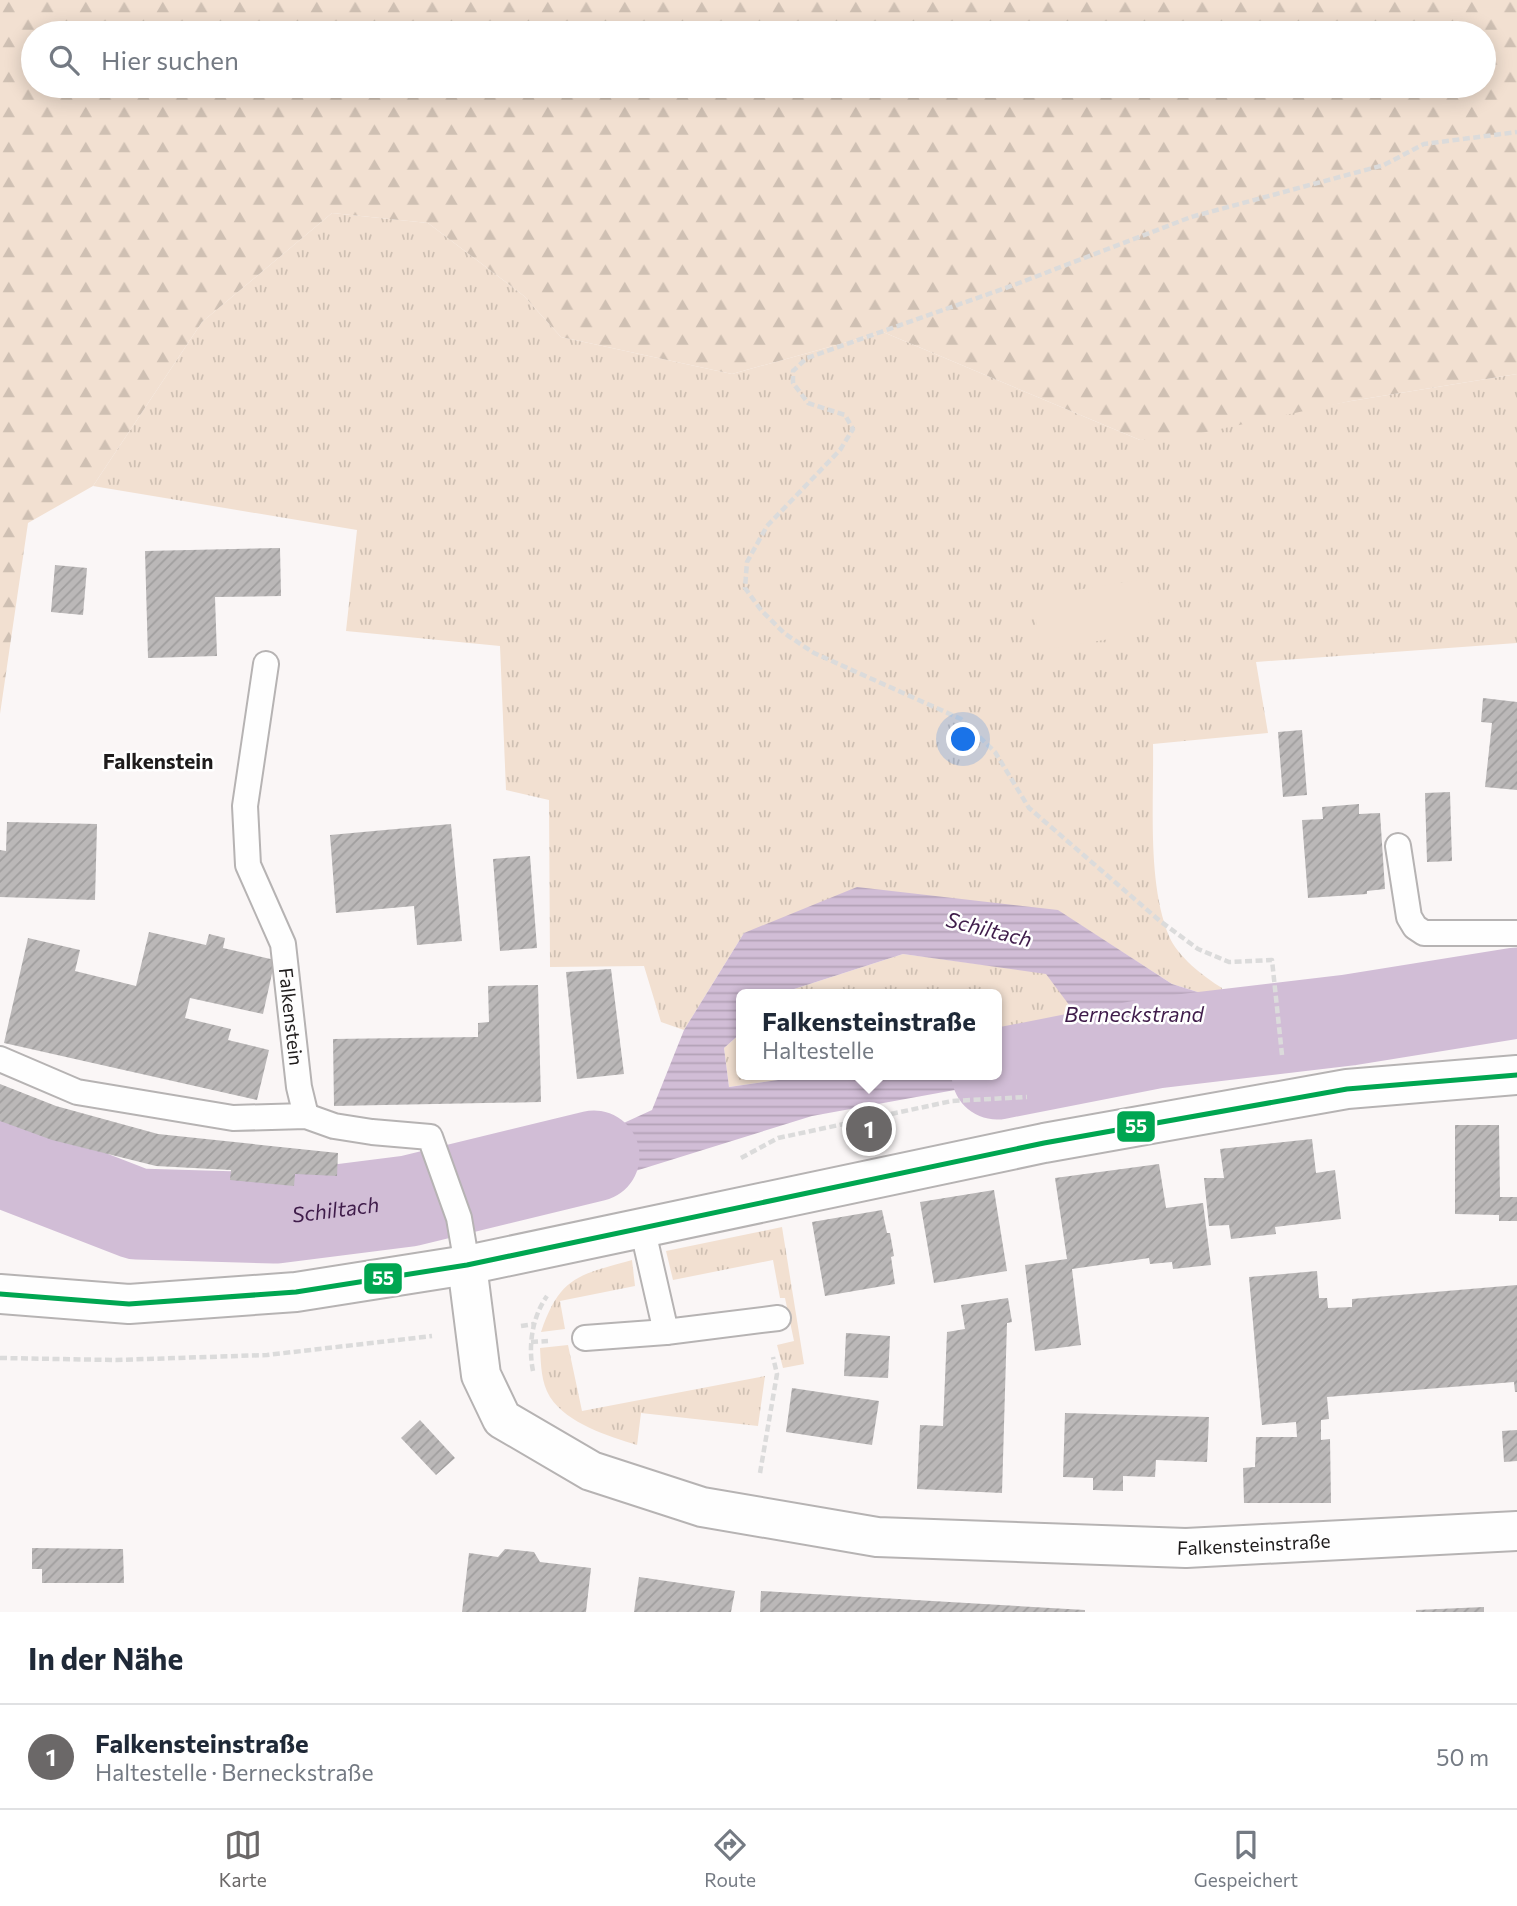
<!DOCTYPE html>
<html lang="de">
<head>
<meta charset="utf-8">
<style>
	body { margin:0; font-family:Commissioner,sans-serif; background:#f6f6f7; color:#1f2937 }
	.you { position:absolute; left:964px; top:740px; width:24px; height:24px; margin:-18px; border:5px solid #fff; border-radius:50%; background:#1a73e8; box-shadow:0 0 0 10px #1a73e833 }
	.badge { display:grid; place-items:center; width:46px; height:46px; border-radius:50%; background:#6b6868; color:#fff; font-size:23px; font-weight:700 }
	.pin { position:absolute; translate:-50% -50%; border:4px solid #fff; box-shadow:0 2px 7px #0006 }
	.popup { position:absolute; left:736px; top:989px; width:266px; height:91px; box-sizing:border-box; display:grid; place-content:center; border-radius:10px; background:#fff; filter:drop-shadow(0 2px 5px #0005); font-size:23px; white-space:nowrap; color:#747a83 }
	.popup b { font-size:26px; color:#1f2937 }
	.popup::after { content:''; position:absolute; left:50%; top:100%; margin-left:-14px; border:14px solid transparent; border-top-color:#fff }
	.list { margin:0; padding:0; list-style:none }
	h2 { display:flex; justify-content:space-between; align-items:center; height:91px; margin:0; padding:0 28px; font-size:30px }
	h2 small { font-size:23px; font-weight:400; color:#747a83 }
	.list li { display:grid; grid-template-columns:46px 1fr auto; gap:21px; align-items:center; box-sizing:border-box; height:105px; padding:0 28px; border-top:2px solid #e0e1e3 }
	.list b { display:block; font-size:26px; white-space:nowrap }
	.list p { margin:0; font-size:23px; white-space:nowrap; color:#747a83 }
	.list em { font-size:23px; font-style:normal; color:#747a83 }
	.icon { flex:none; width:38px; height:38px; fill:none; stroke:currentColor; stroke-width:2; stroke-linecap:round; stroke-linejoin:round }
	.map { position:relative; flex:none; width:1517px; height:1612px; overflow:hidden }
	.search { position:absolute; background:#fff; box-shadow:0 4px 18px #0003; left:21px; right:21px; top:21px; height:77px; display:flex; align-items:center; gap:18px; box-sizing:border-box; padding:0 24px; border-radius:38px; color:#747a83; font-size:26px }
	.sheet { height:196px; background:#fff }
	nav { display:flex; justify-content:space-around; align-items:center; box-sizing:border-box; height:98px; border-top:2px solid #e0e1e3; background:#fff; font-size:19px; color:#747a83 }
	nav a { display:grid; justify-items:center; gap:4px }
	nav .on { color:#6b6868 }
	.map>svg:first-child { display:block }
	.grass { fill:url(#grass-tufts) }
	.forest { fill:url(#forest-firs); fill-rule:evenodd }
	.pitch { fill:#f2e0d1 }
	.water { fill:url(#water-rules); fill-rule:evenodd }
	.lines { fill:none; stroke-linecap:round; stroke-linejoin:round }
	.river { stroke:#d1bdd6; stroke-width:91 }
	.building { fill:url(#building-hatch) }
	.lane-casing { stroke:#b6b3b3; stroke-width:28 }
	.street-casing { stroke:#b6b3b3; stroke-width:42 }
	.secondary-casing { stroke:#b6b3b3; stroke-width:42 }
	.path { stroke:#dbdbdb; stroke-width:4.5; stroke-dasharray:7 3.5; stroke-linecap:butt }
	.lane { stroke:#fefefe; stroke-width:24 }
	.street { stroke:#fefefe; stroke-width:38 }
	.secondary { stroke:#fefefe; stroke-width:38 }
	.bus-1-casing { stroke:#fff; stroke-width:10 }
	.bus-1 { stroke:#00a651; stroke-width:5 }
	.labels { text-anchor:middle; stroke-width:5; stroke-linejoin:round; paint-order:stroke }
	.street-label { font-size:19px; fill:#1e1b1b; stroke:#fff }
	.neighbourhood-label { font-size:21px; font-weight:bold; fill:#1e1b1b; stroke:#fff }
	.water-label { font-size:21px; font-style:italic; fill:#3f1c4a; stroke:#fff }
	.line-badge { stroke:#fff; stroke-width:2.5 }
	.badge-label { font-size:19px; text-anchor:middle; font-weight:bold; fill:#fff }
</style>
</head>
<body>
<div class="map">
<svg width="1517" height="1612" viewBox="0 0 1517 1612">
	<defs>
		<pattern id="grass-tufts" width="24" height="20" patternUnits="userSpaceOnUse" patternTransform="scale(1.75)"><rect width="24" height="20" fill="#f2e0d1"/><path d="M3 7l-1-3M5 7V3M7 7l1-3M15 17l-1-3M17 17v-4M19 17l1-3" fill="none" stroke="#cfc0b3"/></pattern>
		<pattern id="forest-firs" width="22" height="20" patternUnits="userSpaceOnUse" patternTransform="scale(1.75)"><rect width="22" height="20" fill="#f2e0d1"/><path d="M5 1l3.5 6h-7zM16 11l3.5 6h-7z" fill="#cfc0b3"/></pattern>
		<pattern id="water-rules" width="6" height="5" patternUnits="userSpaceOnUse" patternTransform="scale(1.75)"><rect width="6" height="5" fill="#d1bdd6"/><path d="M0 2.5h6" fill="none" stroke="#b3a2b7"/></pattern>
		<pattern id="building-hatch" width="6" height="6" patternUnits="userSpaceOnUse" patternTransform="scale(1.75)"><rect width="6" height="6" fill="#bbb8b8"/><path d="M-1 1l2-2M0 6l6-6M5 7l2-2" fill="none" stroke="#a09e9e"/></pattern>
	</defs>
	<rect width="100%" height="100%" fill="#faf6f6"/>
	<g class="grass">
		<path d="M332 213 428 223 524 296 561 337 732 374 883 332 1140 440 1351 401 1517 374V643L1256 662 1268 733 1153 744C1154 803 1147 882 1169 936 1177 956 1204 977 1222 988L1220 999 1172 984 1057 910 744 933 684 1030 661 1022 644 966 550 967 549 800 506 790 500 646 346 631 357 530 93 486 202 322Z"/>
		<polygon points="903,954 1046,973 1088,1029 997,1045 997,994 786,994 791,990"/>
		<polygon points="741,1033 741,1075 814,1075 729,1087 724,1048"/>
		<polygon points="782,1227 804,1364 783,1368 777,1345 794,1341 785,1298 780,1298 773,1260 673,1280 666,1251"/>
		<path d="M632 1260 635 1286 560 1301 565 1329 541 1332C560 1276 579 1275 632 1260Z"/>
		<path d="M568 1345 582 1411 765 1376 758 1426 641 1413 637 1445C608 1436 568 1424 550 1397 541 1382 541 1365 540 1348Z"/>
	</g>
	<path class="forest" d="M0 0H1517V374L1351 401 1178 438 1140 440 883 332 732 374 561 337 524 296 428 223 332 213 202 322 93 486 28 523 0 714ZM33 33H1484V86H33Z"/>
	<polygon class="pitch" points="1145,579 1154,632 1041,650 1032,597"/>
	<path class="water" d="M857 887 1058 910 1172 984 1220 999 1228 1053 1059 1071 812 1116 526 1205C474 1191 478 1195 455 1146L586 1123 604 1132 652 1110 684 1030 744 933ZM903 954 1046 974 1087 1029 997 1045V1075H814L729 1087 724 1048 741 1033V994H786L791 990Z"/>
	<g class="lines">
		<g class="river">
			<polyline points="997,1074 1155,1043 1349,1020 1517,993"/>
			<path id="s1" d="M0 1161 137 1214 275 1218 409 1201 594 1156"/>
		</g>
	</g>
	<g class="building">
		<polygon points="280,548 281,596 215,597 217,656 148,658 145,551"/>
		<polygon points="55,565 87,568 83,615 51,612"/>
		<polygon points="1483,698 1517,702 1517,790 1485,787 1492,723 1481,722"/>
		<polygon points="1302,730 1307,795 1283,797 1278,732"/>
		<polygon points="1450,792 1452,861 1427,862 1425,793"/>
		<polygon points="1359,804 1359,814 1380,813 1385,889 1367,891 1367,894 1308,898 1302,820 1323,819 1322,807"/>
		<polygon points="7,822 97,824 95,900 0,897 0,850 6,851"/>
		<polygon points="451,824 462,941 417,945 414,906 336,913 330,835"/>
		<polygon points="530,856 537,948 500,951 493,859"/>
		<polygon points="149,932 206,945 209,934 225,938 223,948 275,960 263,1014 190,998 185,1018 231,1029 228,1040 269,1050 257,1100 4,1043 28,938 80,950 75,971 136,986"/>
		<polygon points="611,969 624,1074 577,1079 566,972"/>
		<polygon points="538,985 541,1102 334,1106 333,1039 478,1037 478,1023 489,1022 488,986"/>
		<polygon points="0,1084 56,1106 158,1134 338,1153 337,1176 295,1174 294,1186 230,1180 231,1170 156,1166 52,1140 0,1121"/>
		<polygon points="1455,1125 1499,1125 1500,1197 1517,1197 1517,1221 1499,1221 1499,1215 1455,1214"/>
		<polygon points="1312,1139 1316,1173 1335,1170 1341,1219 1275,1227 1276,1234 1231,1239 1229,1225 1209,1226 1204,1178 1224,1178 1220,1149"/>
		<polygon points="1159,1164 1166,1208 1203,1203 1211,1265 1173,1269 1172,1262 1150,1264 1149,1258 1072,1269 1081,1345 1035,1351 1025,1265 1067,1259 1055,1178"/>
		<polygon points="994,1190 1007,1271 934,1283 920,1202"/>
		<polygon points="882,1210 887,1233 890,1233 894,1256 891,1257 895,1284 825,1296 812,1222"/>
		<polygon points="1317,1271 1319,1298 1327,1298 1328,1308 1352,1307 1352,1299 1517,1285 1517,1392 1515,1392 1514,1382 1327,1397 1329,1419 1321,1420 1321,1440 1330,1439 1331,1503 1244,1503 1243,1468 1255,1467 1256,1437 1297,1437 1296,1422 1262,1425 1249,1277"/>
		<polygon points="1008,1298 1012,1322 1007,1323 1002,1493 917,1489 920,1425 943,1426 947,1332 965,1329 961,1305"/>
		<polygon points="846,1333 890,1336 888,1378 844,1376"/>
		<polygon points="792,1388 879,1401 872,1445 786,1432"/>
		<polygon points="1065,1413 1209,1417 1207,1462 1156,1460 1155,1477 1123,1476 1123,1491 1093,1490 1093,1478 1063,1477"/>
		<polygon points="420,1420 455,1458 436,1475 401,1438"/>
		<polygon points="1517,1430 1517,1461 1504,1462 1502,1431"/>
		<polygon points="32,1548 123,1549 124,1583 42,1583 42,1569 32,1569"/>
		<polygon points="505,1549 534,1552 540,1562 591,1568 586,1612 462,1612 469,1553 498,1557"/>
		<polygon points="639,1577 735,1591 731,1612 634,1612"/>
		<polygon points="761,1591 1085,1610 1085,1612 760,1612"/>
		<polygon points="1484,1607 1484,1612 1416,1612 1416,1610"/>
	</g>
	<g class="lines">
		<defs>
			<g id="lane">
				<path id="s2" d="M266 664 245 806 248 865 283 944 299 1087 306 1116"/>
				<polyline points="1398,846 1409,917 1415,927 1424,933 1517,933"/>
				<polyline points="0,1059 77,1092 233,1118 306,1116 334,1126 372,1132 430,1137 459,1218 467,1265"/>
				<polyline points="642,1227 666,1332 778,1318"/>
				<polyline points="585,1338 666,1332"/>
			</g>
			<g id="street">
				<path id="s3" d="M467 1265 481 1375 502 1419 591 1471 702 1507 877 1537 1186 1548 1517 1531"/>
			</g>
			<polyline id="secondary" points="0,1294 129,1304 296,1292 467,1265 1044,1143 1347,1089 1517,1075"/>
		</defs>
		<use href="#lane" class="lane-casing"/>
		<use href="#street" class="street-casing"/>
		<use href="#secondary" class="secondary-casing"/>
		<g class="path">
			<polyline points="1282,1055 1272,960 1229,962 1198,949 1160,921 1029,808 995,752 961,719 814,653 784,633 761,610 745,588 747,562 767,526 840,450 853,429 845,415 808,403 793,383 793,371 807,358 1014,285 1191,217 1384,165 1424,144 1517,132"/>
			<polyline points="741,1158 778,1138 952,1101 1027,1097"/>
			<polyline points="521,1326 534,1324"/>
			<polyline points="531,1342 548,1341"/>
			<polyline points="0,1358 116,1360 267,1355 432,1336"/>
			<path d="M533 1371C528 1346 532 1317 547 1296"/>
			<polyline points="760,1473 777,1374 773,1357"/>
		</g>
		<use href="#lane" class="lane"/>
		<use href="#street" class="street"/>
		<use href="#secondary" class="secondary"/>
		<defs>
			<polyline id="bus-1" points="0,1294 129,1304 296,1292 467,1265 1044,1143 1347,1089 1517,1075"/>
		</defs>
		<use href="#bus-1" class="bus-1-casing"/>
		<use href="#bus-1" class="bus-1"/>
	</g>
	<g class="labels">
		<g class="street-label">
			<text dy="7" stroke="none"><textPath href="#s2" startOffset="362">Falkenstein</textPath></text>
			<text dy="7" stroke="none"><textPath href="#s3" startOffset="934">Falkensteinstraße</textPath></text>
		</g>
		<g class="neighbourhood-label">
			<text x="158" y="769">Falkenstein</text>
		</g>
		<g class="water-label">
			<text transform="translate(989 930) rotate(14)" y="7">Schiltach</text>
			<text x="1134" y="1022">Berneckstrand</text>
			<text dy="7" stroke="none"><textPath href="#s1" startOffset="346">Schiltach</textPath></text>
		</g>
	</g>
	<g class="line-badge">
		<rect x="1116" y="1110" width="40" height="33" rx="7" fill="#00a651"/>
		<rect x="363" y="1262" width="40" height="33" rx="7" fill="#00a651"/>
	</g>
	<g class="badge-label">
		<text x="1136" y="1133">55</text>
		<text x="383" y="1285">55</text>
	</g>
</svg>
<div class="you"></div>
<div class="pin badge" style="left:869px;top:1129px">1</div>
<div class="popup"><b>Falkensteinstraße</b>Haltestelle</div>
<div class="search"><svg class="icon" aria-label="search" viewBox="0 0 24 24"><circle cx="10" cy="10" r="6"/><path d="M15 15l6 6"/></svg>Hier suchen</div>
</div>
<section class="sheet">
<h2>In der Nähe<small></small></h2>
<ul class="list">
<li><span class="badge">1</span><div><b>Falkensteinstraße</b><p>Haltestelle · Berneckstraße</p></div><em>50 m</em></li>
</ul>
</section>
<nav>
<a class="on"><svg class="icon" aria-label="map" viewBox="0 0 24 24"><path d="M3 6l6-2 6 2 6-2v14l-6 2-6-2-6 2zM9 4v14M15 6v14"/></svg>Karte</a>
<a><svg class="icon" aria-label="directions" viewBox="0 0 24 24"><path d="M12 3l9 9-9 9-9-9zM9 14v-3h6M13 9l2 2-2 2"/></svg>Route</a>
<a><svg class="icon" aria-label="saved" viewBox="0 0 24 24"><path d="M7 4h10v16l-5-4-5 4z"/></svg>Gespeichert</a>
</nav>
</body>
</html>
